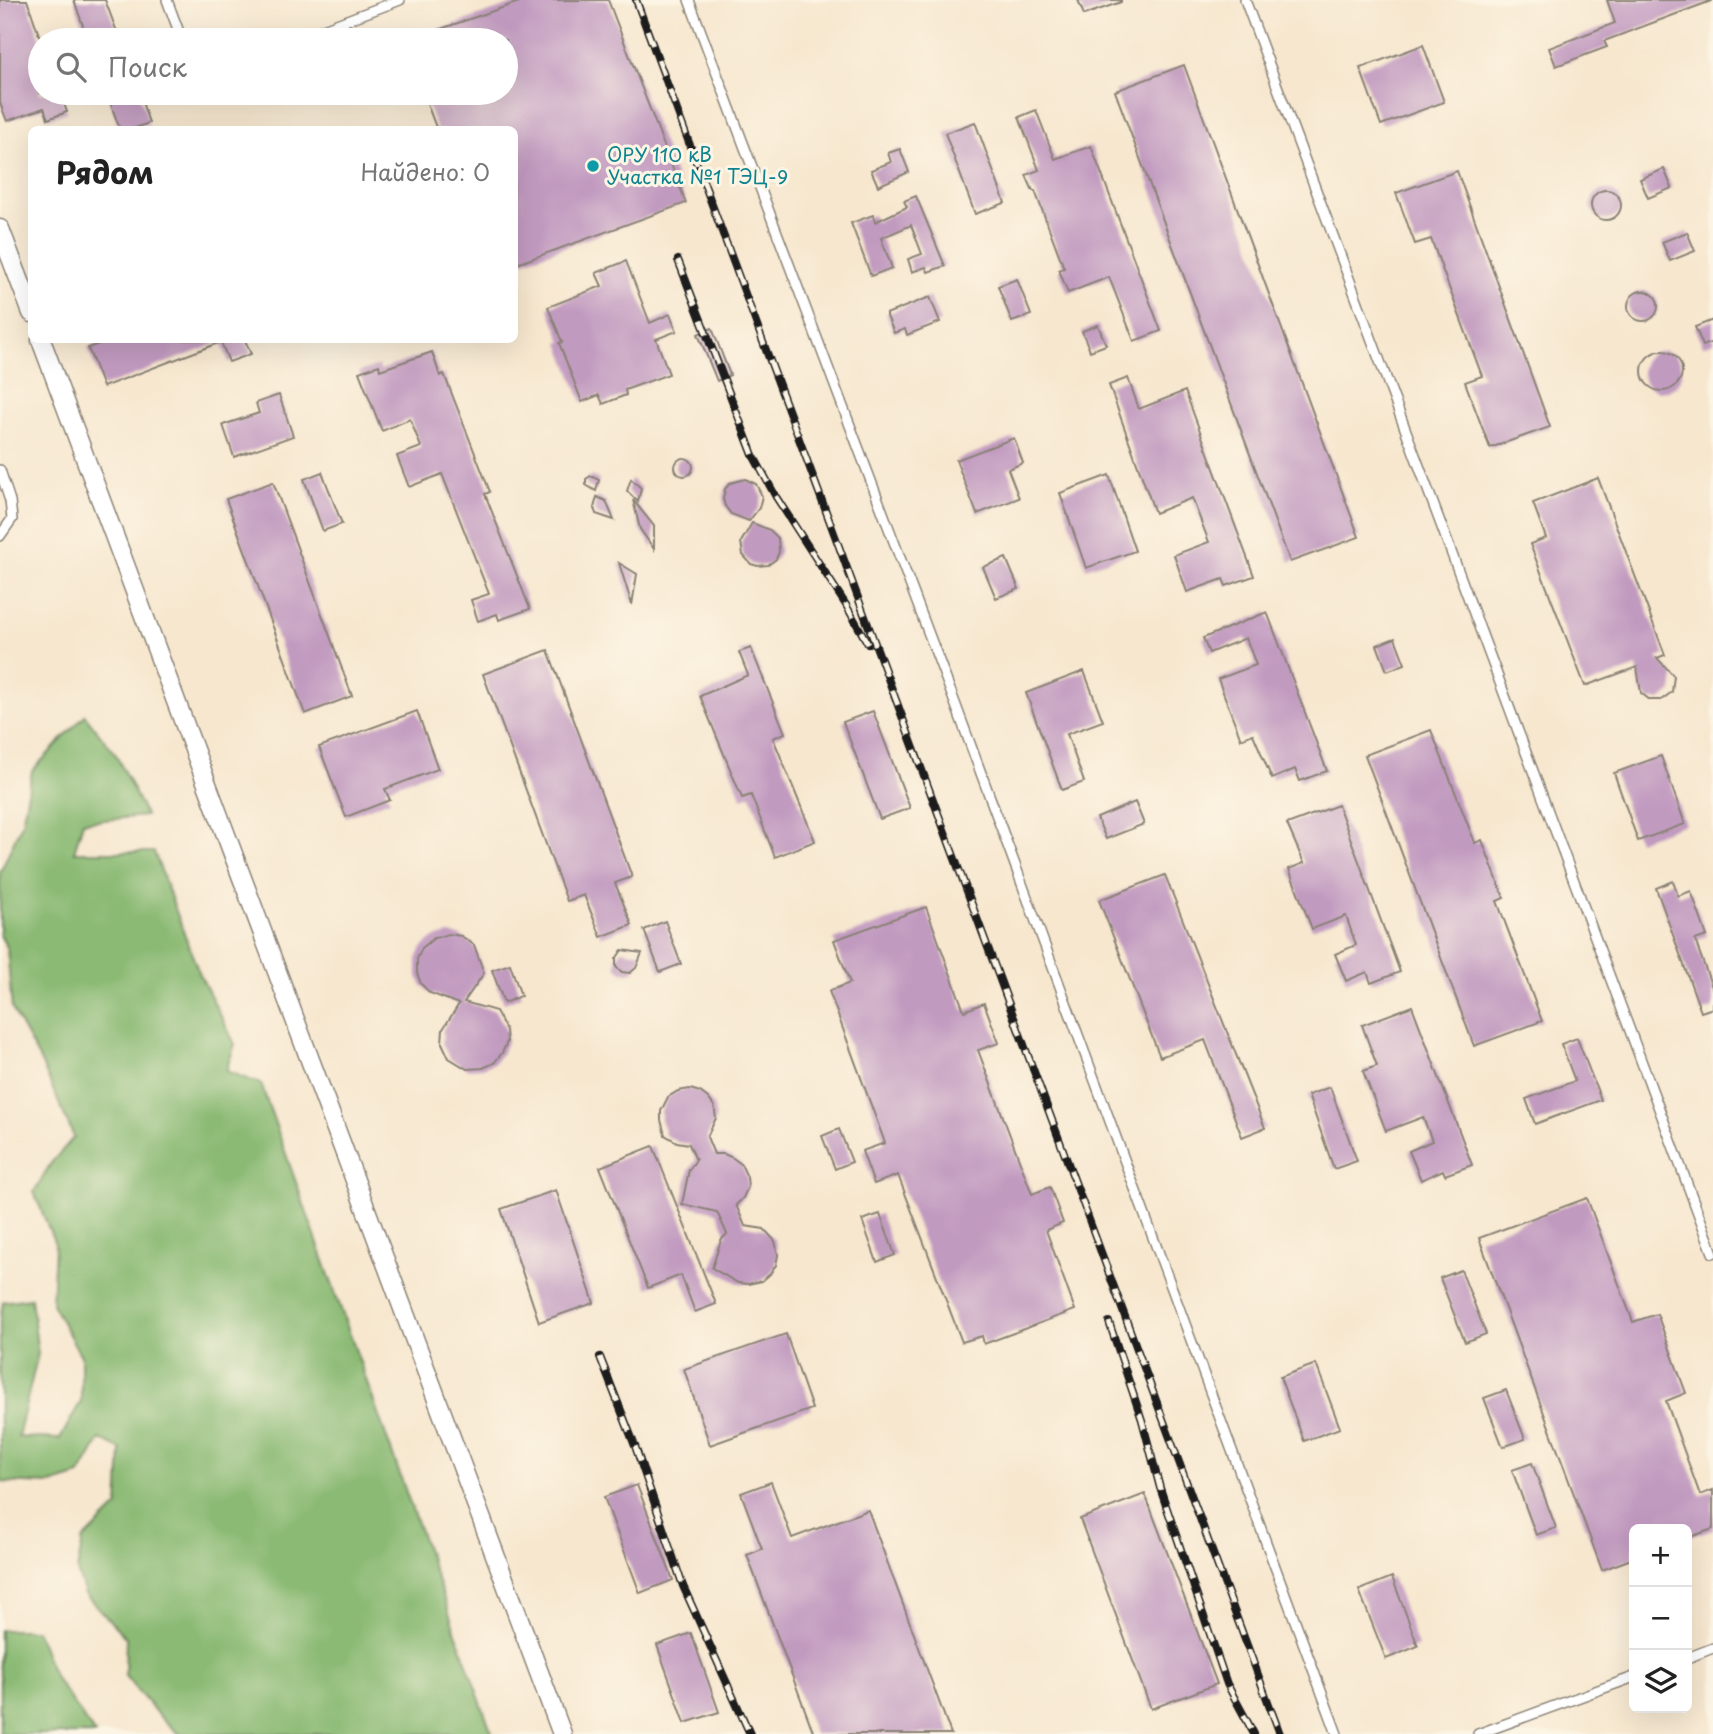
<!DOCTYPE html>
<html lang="ru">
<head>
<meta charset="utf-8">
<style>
	body { margin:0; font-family:"Playpen Sans",sans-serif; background:#f2f2f2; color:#222 }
	.controls { position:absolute; right:21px; bottom:21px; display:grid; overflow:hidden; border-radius:10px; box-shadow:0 7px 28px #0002 }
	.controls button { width:63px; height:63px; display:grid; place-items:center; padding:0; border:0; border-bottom:2px solid #e0e0e0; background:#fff; color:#222; font:35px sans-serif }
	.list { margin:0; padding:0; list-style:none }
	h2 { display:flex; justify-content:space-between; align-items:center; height:91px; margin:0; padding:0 28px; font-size:30px }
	h2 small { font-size:23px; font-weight:400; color:#767676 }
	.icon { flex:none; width:38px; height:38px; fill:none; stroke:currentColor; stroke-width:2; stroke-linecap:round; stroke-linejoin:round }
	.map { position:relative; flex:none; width:1713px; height:1734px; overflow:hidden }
	.search { position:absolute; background:#fff; box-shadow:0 7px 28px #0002; left:28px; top:28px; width:490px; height:77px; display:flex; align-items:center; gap:18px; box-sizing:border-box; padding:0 24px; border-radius:38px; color:#767676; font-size:26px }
	.panel { position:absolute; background:#fff; box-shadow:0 7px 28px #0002; left:28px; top:126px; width:490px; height:217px; border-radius:10px }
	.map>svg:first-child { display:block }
	.forest { fill:#8aba73; stroke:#536b48; stroke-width:2 }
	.building { fill:#c19ac0 }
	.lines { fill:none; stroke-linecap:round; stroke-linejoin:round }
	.lane-casing { stroke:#8a8276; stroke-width:12 }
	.street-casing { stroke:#8a8276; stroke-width:21 }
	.lane { stroke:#fff; stroke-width:9 }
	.street { stroke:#fff; stroke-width:18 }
	.rail-casing { stroke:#1c1c1c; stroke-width:8 }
	.rail { stroke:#fcf5e5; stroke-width:5; stroke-dasharray:16; stroke-linecap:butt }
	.culture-dot { fill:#0f9aa8; stroke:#fcf5e5; stroke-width:2.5 }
	.labels { text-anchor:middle; stroke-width:6; stroke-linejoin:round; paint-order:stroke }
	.culture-label { font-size:19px; fill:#0d838f; stroke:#fcf5e5; text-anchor:start }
</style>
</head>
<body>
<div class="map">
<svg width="1713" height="1734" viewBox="0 0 1713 1734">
	<rect width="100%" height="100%" fill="#fcf5e5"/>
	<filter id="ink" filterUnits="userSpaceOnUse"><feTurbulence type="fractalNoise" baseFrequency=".0143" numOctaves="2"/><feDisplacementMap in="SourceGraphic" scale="14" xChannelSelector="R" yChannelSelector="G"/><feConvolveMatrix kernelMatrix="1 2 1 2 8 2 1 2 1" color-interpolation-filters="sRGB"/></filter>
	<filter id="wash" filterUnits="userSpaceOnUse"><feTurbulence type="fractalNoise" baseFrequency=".00686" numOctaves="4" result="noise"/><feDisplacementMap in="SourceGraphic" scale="28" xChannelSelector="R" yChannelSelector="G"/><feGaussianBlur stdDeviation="1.57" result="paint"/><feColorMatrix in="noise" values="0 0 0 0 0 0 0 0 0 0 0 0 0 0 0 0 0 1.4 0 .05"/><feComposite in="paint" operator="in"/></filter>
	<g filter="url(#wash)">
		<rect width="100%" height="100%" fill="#f7e7cf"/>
		<g class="forest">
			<polygon points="85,715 116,755 146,816 83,822 74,852 154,852 199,973 235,1044 226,1071 261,1084 492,1734 179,1734 158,1715 125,1676 126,1638 85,1594 77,1571 83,1540 118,1506 121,1450 100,1439 80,1475 51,1484 0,1482 0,1322 3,1302 31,1298 38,1354 18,1437 60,1439 81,1401 81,1356 52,1304 55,1244 34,1192 51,1163 74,1137 41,1062 12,1009 7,948 0,935 0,872 22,823 32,771"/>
			<polygon points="0,1630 36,1630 54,1676 95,1734 0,1734"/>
		</g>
		<g id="blocks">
			<g class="building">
				<polygon points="0,0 27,0 40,38 40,93 60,93 67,112 48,119 44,108 7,121 0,103"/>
				<polygon points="74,0 105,0 120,40 88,40"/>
				<polygon points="525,0 608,0 686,203 514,265 514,130 437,130 423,93 506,93 506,40 415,40 414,38"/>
				<polygon points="1078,0 1121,0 1121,2 1084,15"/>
				<polygon points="1607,0 1710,0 1711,1 1604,41 1607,47 1556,66 1549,48 1615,23"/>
				<polygon points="1423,45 1444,102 1381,125 1360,68"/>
				<polygon points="1184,65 1359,537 1290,562 1115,91"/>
				<polygon points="107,93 139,93 149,123 130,130 120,130"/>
				<polygon points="1036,110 1055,159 1091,146 1161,331 1134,341 1109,277 1068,293 1059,270 1064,268 1035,191 1033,191 1026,175 1039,170 1019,117"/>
				<polygon points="975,122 1005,203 975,214 945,133"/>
				<polygon points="900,149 909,172 878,186 871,170 891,162 888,153"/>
				<polygon points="1664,169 1672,188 1648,198 1640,179"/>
				<polygon points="1457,171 1550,427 1490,448 1465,382 1482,376 1431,239 1415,244 1396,193"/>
				<circle cx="1606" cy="205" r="15"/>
				<polygon points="916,196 945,266 928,272 926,267 912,272 908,259 922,254 911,225 881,238 892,268 871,276 851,223 873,215 875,222 907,207 904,201"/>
				<polygon points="1687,232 1695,251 1670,261 1662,242"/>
				<polygon points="626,261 650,323 670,314 677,331 656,339 669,374 625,390 626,395 603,404 599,395 582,402 559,343 562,342 548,307 602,286 596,273"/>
				<polygon points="1017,279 1031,315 1012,322 998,286"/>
				<circle cx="1643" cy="306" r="15"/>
				<polygon points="930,297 940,322 907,335 905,329 894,333 886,314"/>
				<polygon points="1713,320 1713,342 1703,346 1695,327"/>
				<polygon points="1098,325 1106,345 1090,351 1082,331"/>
				<polygon points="712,328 730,375 717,381 698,334"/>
				<polygon points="109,340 245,340 251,354 229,362 221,342 103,387 88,348"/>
				<circle cx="1662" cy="371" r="20"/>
				<polygon points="432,352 440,376 444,374 490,492 485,494 530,609 499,620 497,614 478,621 471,600 489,594 442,474 409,487 397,456 421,447 410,419 382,431 359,372 379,365 380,370"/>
				<polygon points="1128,378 1139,409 1185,391 1254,576 1226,586 1223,579 1187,592 1174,555 1209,542 1192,498 1155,513 1109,385"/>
				<polygon points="279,395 293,436 234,457 223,425 259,413 256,403"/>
				<polygon points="1014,438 1023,463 1008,469 1019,498 977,514 956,460"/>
				<circle cx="684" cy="467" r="9"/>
				<polygon points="322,472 342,524 323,531 304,479"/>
				<polygon points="1109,475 1135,551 1086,568 1060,493"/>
				<polygon points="591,476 599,480 596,491 586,485 586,479"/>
				<polygon points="1598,478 1665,655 1657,658 1674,676 1672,692 1661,700 1650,700 1641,693 1637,667 1585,686 1530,544 1546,538 1533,503"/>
				<polygon points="631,479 641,488 638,502 627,491"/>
				<polygon points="745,479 756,484 762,496 759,508 749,521 731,514 725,506 723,499 725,489 730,483"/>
				<polygon points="273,482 352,696 305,714 226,499"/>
				<polygon points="597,497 606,501 614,520 596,514 594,508"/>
				<polygon points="633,500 654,526 654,549 640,529"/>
				<polygon points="752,523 770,530 778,538 779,552 776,559 768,565 758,566 751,564 743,555 741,542"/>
				<polygon points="1006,558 1019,589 996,598 983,567"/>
				<polygon points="619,563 637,574 632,605"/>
				<polygon points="1267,612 1327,771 1300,781 1295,769 1272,779 1253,734 1241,739 1218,679 1256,665 1246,638 1209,653 1203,638"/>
				<polygon points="1395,638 1405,664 1387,671 1377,645"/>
				<polygon points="751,648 785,733 773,738 815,841 775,857 751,795 742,798 700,696 748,675 739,652"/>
				<polygon points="548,650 632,877 615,883 632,925 601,937 584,895 567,901 483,674"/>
				<polygon points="1084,671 1103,721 1067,734 1084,782 1062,790 1026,693"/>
				<polygon points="417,711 438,769 385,789 390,800 346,817 319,747"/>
				<polygon points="873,711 910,808 880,819 843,722"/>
				<polygon points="1431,730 1475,843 1482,840 1504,898 1497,901 1542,1021 1474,1046 1365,755"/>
				<polygon points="1661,756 1685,824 1638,841 1614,773"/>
				<polygon points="1135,802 1144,824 1106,839 1097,818"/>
				<polygon points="1338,805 1400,972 1371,983 1367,972 1346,981 1335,954 1356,945 1346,916 1312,929 1289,869 1304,863 1287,824"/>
				<polygon points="1165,875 1265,1128 1242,1137 1205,1040 1160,1057 1099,900"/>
				<polygon points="1673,881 1678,896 1691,891 1707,936 1695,940 1713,990 1713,1008 1701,1012 1656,888"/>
				<polygon points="926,907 964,1011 984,1003 999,1043 978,1050 1032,1194 1050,1187 1063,1223 1046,1230 1075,1310 984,1344 982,1336 962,1342 898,1175 874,1184 862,1151 885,1143 829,991 850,983 834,940"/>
				<polygon points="665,921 681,964 660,972 644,930"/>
				<polygon points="449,934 461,936 474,945 484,973 464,1002 496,1011 506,1030 507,1042 502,1053 494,1063 483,1068 467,1069 449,1058 442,1043 443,1029 459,1004 430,993 421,984 417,973 417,959 422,948 434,938"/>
				<polygon points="622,950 642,953 636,968 630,973 622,972 616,967 616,959"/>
				<polygon points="510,964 521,996 504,1003 492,970"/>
				<polygon points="1412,1006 1472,1165 1445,1175 1443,1170 1421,1180 1409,1151 1432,1141 1423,1117 1386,1131 1363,1071 1377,1066 1362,1025"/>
				<polygon points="1577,1038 1601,1100 1535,1124 1526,1099 1575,1081 1561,1044"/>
				<polygon points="1330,1087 1357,1161 1334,1169 1308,1095"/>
				<polygon points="690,1089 700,1092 708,1098 714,1106 716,1118 707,1137 714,1154 724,1154 733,1158 741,1164 747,1177 748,1187 743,1198 736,1205 745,1226 764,1229 775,1241 778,1255 776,1265 770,1274 762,1281 748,1284 738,1283 712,1268 721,1240 727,1234 717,1212 682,1204 689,1170 696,1160 689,1144 677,1142 665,1135 661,1120 661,1111 668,1097 678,1091"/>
				<polygon points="839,1129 852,1162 835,1169 822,1136"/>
				<polygon points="653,1146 716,1304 695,1312 681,1275 648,1288 600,1167"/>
				<polygon points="556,1190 594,1303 539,1322 501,1209"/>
				<polygon points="1587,1198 1633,1322 1657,1314 1686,1393 1666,1401 1700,1495 1713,1490 1713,1529 1687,1538 1687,1529 1634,1529 1634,1558 1602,1570 1479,1238"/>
				<polygon points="880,1214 895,1255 877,1262 862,1220"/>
				<polygon points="1461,1270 1486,1334 1465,1342 1440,1278"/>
				<polygon points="786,1334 812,1409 710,1445 684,1369"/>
				<polygon points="1316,1364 1340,1428 1304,1441 1280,1377"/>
				<polygon points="1506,1390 1525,1439 1503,1447 1484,1398"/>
				<polygon points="1532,1463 1556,1528 1536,1535 1512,1470"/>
				<polygon points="771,1482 792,1538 868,1510 951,1734 814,1734 747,1555 762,1549 741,1493"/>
				<polygon points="637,1485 673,1580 640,1593 604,1497"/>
				<polygon points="1145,1494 1217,1684 1151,1709 1080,1519"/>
				<polygon points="1392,1577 1418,1646 1386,1659 1359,1590"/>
				<polygon points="691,1633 719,1712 685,1723 657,1645"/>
			</g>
		</g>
	</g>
	<g filter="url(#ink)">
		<use href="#blocks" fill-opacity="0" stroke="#8a8276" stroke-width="2"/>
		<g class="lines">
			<defs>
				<g id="lane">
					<polyline points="167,0 182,40"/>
					<polyline points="689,0 955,703 1337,1734"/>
					<polyline points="1245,0 1713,1253"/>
					<polyline points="294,40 400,0"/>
					<polyline points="0,470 10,501 12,519 0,536"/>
					<polyline points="1687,1658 1713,1648"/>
					<polyline points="1478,1734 1634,1677"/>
				</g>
				<g id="street">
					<polyline points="0,229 32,313"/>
					<polyline points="41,340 562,1734"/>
				</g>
			</defs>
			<use href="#lane" class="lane-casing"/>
			<use href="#street" class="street-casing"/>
			<use href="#lane" class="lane"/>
			<use href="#street" class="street"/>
			<defs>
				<g id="rail">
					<polyline points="636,0 1280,1734"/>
					<polyline points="678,260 753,455 776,497 846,605 868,644"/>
					<polyline points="1109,1322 1142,1420 1160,1488 1227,1684 1254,1734"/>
					<polyline points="600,1357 635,1446 683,1586 750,1734"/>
				</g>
			</defs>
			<use href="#rail" class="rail-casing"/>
			<use href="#rail" class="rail"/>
		</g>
	</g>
	<circle class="culture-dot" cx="593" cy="166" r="7"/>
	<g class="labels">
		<g class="culture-label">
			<text x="607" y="162">ОРУ 110 кВ<tspan x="607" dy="22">Участка №1 ТЭЦ-9</tspan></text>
		</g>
	</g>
</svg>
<div class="controls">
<button>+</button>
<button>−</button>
<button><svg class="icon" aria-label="layers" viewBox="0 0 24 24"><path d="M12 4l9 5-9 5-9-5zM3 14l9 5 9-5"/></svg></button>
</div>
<div class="search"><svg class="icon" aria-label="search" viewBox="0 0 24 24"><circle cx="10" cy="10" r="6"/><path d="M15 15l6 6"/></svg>Поиск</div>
<section class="panel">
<h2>Рядом<small>Найдено: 0</small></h2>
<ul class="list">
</ul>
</section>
</div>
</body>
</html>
